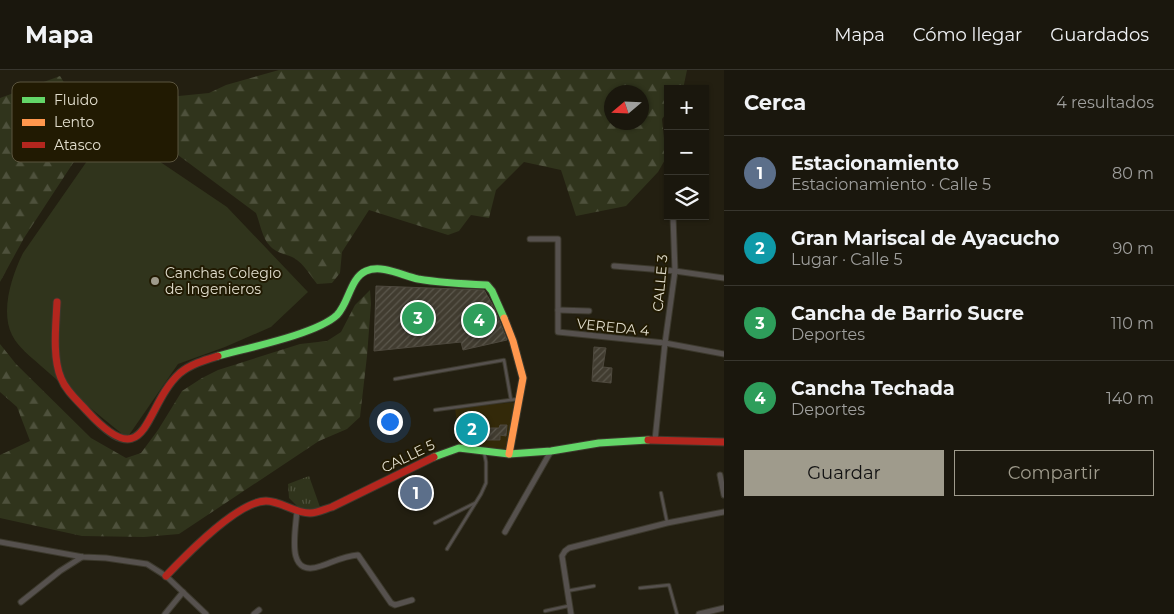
<!DOCTYPE html>
<html lang="es">
<head>
<meta charset="utf-8">
<style>
	body { margin:0; font-family:Montserrat,sans-serif; background:#27241b; color:#f1f3f6 }
	.controls { position:absolute; right:15px; top:15px; display:grid; overflow:hidden; border-radius:0px; box-shadow:0 1px 4px #0004 }
	.controls button { width:45px; height:45px; display:grid; place-items:center; padding:0; border:0; border-bottom:1px solid #38362e; background:#1a170d; color:#f1f3f6; font:25px sans-serif }
	.compass { position:absolute; left:604px; top:15px; width:45px; height:45px; border-radius:50%; background:#1a170d; box-shadow:0 1px 4px #0004; rotate:251deg }
	.you { position:absolute; left:389px; top:351px; width:18px; height:18px; margin:-12px; border:4px solid #fff; border-radius:50%; background:#1a73e8; box-shadow:0 0 0 8px #1a73e833 }
	.badge { display:grid; place-items:center; width:32px; height:32px; border-radius:50%; background:#9f9b8c; color:#fff; font-size:16px; font-weight:700 }
	.pin { position:absolute; translate:-50% -50%; border:2px solid #fff; box-shadow:0 1px 5px #0006 }
	.list { margin:0; padding:0; list-style:none }
	h2 { display:flex; justify-content:space-between; align-items:center; height:65px; margin:0; padding:0 20px; font-size:21px }
	h2 small { font-size:16px; font-weight:400; color:#9f9f9d }
	.list li { display:grid; grid-template-columns:32px 1fr auto; gap:15px; align-items:center; box-sizing:border-box; height:75px; padding:0 20px; border-top:1px solid #38362e }
	.list b { display:block; font-size:19px; white-space:nowrap }
	.list p { margin:0; font-size:16px; white-space:nowrap; color:#9f9f9d }
	.list em { font-size:16px; font-style:normal; color:#9f9f9d }
	.actions { display:flex; gap:10px; padding:15px 20px }
	.actions a { flex:1; padding:11px 0; border:1px solid #9f9b8c; border-radius:0px; text-align:center; font-size:18px; color:#9f9b8c }
	.actions .main { background:#9f9b8c; color:#111 }
	.icon { flex:none; width:28px; height:28px; fill:none; stroke:currentColor; stroke-width:2; stroke-linecap:round; stroke-linejoin:round }
	.map { position:relative; flex:none; width:724px; height:544px; overflow:hidden }
	header { display:flex; align-items:center; gap:30px; box-sizing:border-box; height:70px; padding:0 25px; background:#1a170d; border-bottom:1px solid #38362e }
	header strong { font-size:24px }
	nav { display:flex; gap:28px; margin-inline-start:auto; font-size:18px }
	main { display:flex }
	aside { flex:1; background:#1a170d }
	.map>svg:first-child { display:block }
	.built { fill:#332909 }
	.forest { fill:url(#forest-firs); fill-rule:evenodd }
	.park { fill:url(#park-tufts) }
	.garden { fill:#30341c }
	.building { fill:url(#building-hatch); stroke:#4e493e }
	.lines { fill:none; stroke-linecap:round; stroke-linejoin:round }
	.lane-casing { stroke:#3c392d; stroke-width:4.5 }
	.street-casing { stroke:#3c392d; stroke-width:7 }
	.fast-casing { stroke:#3c392d; stroke-width:9 }
	.slow-casing { stroke:#3c392d; stroke-width:9 }
	.jam-casing { stroke:#3c392d; stroke-width:9 }
	.lane { stroke:#56514e; stroke-width:2.5 }
	.street { stroke:#56514e; stroke-width:5 }
	.fast { stroke:#63d668; stroke-width:7 }
	.slow { stroke:#ff974d; stroke-width:7 }
	.jam { stroke:#b3261e; stroke-width:7 }
	.poi-dot { fill:#9f9b8c; stroke:#211a02; stroke-width:2 }
	.labels { text-anchor:middle; stroke-width:4; stroke-linejoin:round; paint-order:stroke }
	.poi-label { font-size:14px; fill:#e2dece; stroke:#211a02; text-anchor:start }
	.street-label { font-size:14px; fill:#e2dece; stroke:#211a02 }
	.key { fill:#211a02; stroke:#5b553f; stroke-width:1 }
	.key-label { font-size:14px; fill:#e2dece }
</style>
</head>
<body>
<header>
<strong>Mapa</strong>
<nav><a>Mapa</a><a>Cómo llegar</a><a>Guardados</a></nav>
</header>
<main>
<div class="map">
<svg width="724" height="544" viewBox="0 0 724 544">
	<defs>
		<pattern id="forest-firs" width="22" height="20" patternUnits="userSpaceOnUse" patternTransform="scale(1.25)"><rect width="22" height="20" fill="#30341c"/><path d="M5 1l3.5 6h-7zM16 11l3.5 6h-7z" fill="#4e513c"/></pattern>
		<pattern id="park-tufts" width="24" height="20" patternUnits="userSpaceOnUse" patternTransform="scale(1.25)"><rect width="24" height="20" fill="#30341c"/><path d="M3 7l-1-3M5 7V3M7 7l1-3M15 17l-1-3M17 17v-4M19 17l1-3" fill="none" stroke="#4e513c"/></pattern>
		<pattern id="building-hatch" width="6" height="6" patternUnits="userSpaceOnUse" patternTransform="scale(1.25)"><rect width="6" height="6" fill="#413c30"/><path d="M-1 1l2-2M0 6l6-6M5 7l2-2" fill="none" stroke="#5c584d"/></pattern>
	</defs>
	<rect width="100%" height="100%" fill="#231f11"/>
	<polygon class="built" points="519,332 509,384 459,378 455,337"/>
	<g class="forest">
		<path d="M279 0H687L683 19H668V41L662 49 666 88 658 102 626 136 576 146 561 100 524 92 496 120 489 148 471 145 459 161 448 165 369 140 342 182 340 203 332 213 317 214C310 205 304 194 294 188 286 184 276 183 270 176 262 168 260 153 256 143L108 33 209 23 226 15ZM612 22H642V52H612Z"/>
		<polygon points="60,6 94,61 24,168 0,212 0,28"/>
		<polygon points="370,220 371,234 367,286 360,347 347,359 319,371 179,464 144,467 82,466 0,448 0,385 30,371 17,337 0,322 0,274 16,294 91,368 126,388 141,383 158,360 182,321 202,308 218,300 300,274 327,271 341,262 355,235"/>
	</g>
	<path class="park" d="M309 406 320 437C304 444 300 439 289 428L288 414Z"/>
	<path class="garden" d="M110 58 227 137 308 222 271 257 225 277 178 294 127 368C98 344 69 321 41 296 31 287 18 277 12 265 0 241 12 205 23 183Z"/>
	<g class="building">
		<polygon points="376,216 484,220 494,237 507,270 463,280 461,272 374,281"/>
		<polygon points="594,277 606,278 603,297 612,298 611,313 592,311"/>
		<polygon points="462,348 481,348 482,358 499,358 500,355 507,355 506,366 500,365 500,370 464,370"/>
	</g>
	<g class="lines">
		<defs>
			<g id="lane">
				<polyline points="395,309 504,290 511,330"/>
				<polyline points="435,340 518,329"/>
				<polyline points="661,423 667,452"/>
				<polyline points="435,453 475,433"/>
				<polyline points="447,479 481,424 486,413 486,392 484,382"/>
				<polyline points="640,518 669,515 677,544"/>
				<polyline points="567,521 594,516"/>
				<polyline points="545,541 568,536"/>
			</g>
			<g id="street">
				<polyline points="530,169 558,169 558,262 665,273 724,284"/>
				<polyline points="614,196 675,201 724,208"/>
				<polyline points="558,240 589,241"/>
				<polyline points="655,370 665,273 675,201 673,146"/>
				<polyline points="720,405 724,425"/>
				<path d="M297 440C296 460 284 509 321 496 333 492 344 486 358 485L391 533 395 535 412 530"/>
				<polyline points="505,462 551,381"/>
				<polyline points="0,472 83,487 106,488 147,494 166,506 206,544"/>
				<polyline points="21,532 60,501 82,487"/>
				<polyline points="165,544 183,522"/>
				<polyline points="254,544 259,540"/>
				<polyline points="571,544 562,486 565,481 569,478 667,453 724,442"/>
				<polyline points="699,544 724,538"/>
			</g>
			<g id="fast">
				<path d="M218 286C247 278 317 264 337 245 349 233 350 208 366 201 382 194 403 206 418 209 441 213 464 214 487 215L492 221 504 248"/>
				<polyline points="434,387 459,378 509,384 551,381 599,373 648,370"/>
			</g>
			<polyline id="slow" points="504,248 513,271 523,308 509,384"/>
			<g id="jam">
				<path d="M57 232C56 254 52 287 61 308 66 321 78 331 87 341 149 409 143 336 180 303 191 294 205 290 218 286"/>
				<polyline points="648,370 724,372"/>
				<path d="M166 506C185 486 238 431 266 431 281 431 294 443 310 443 317 443 325 439 332 437L434 387"/>
			</g>
		</defs>
		<use href="#lane" class="lane-casing"/>
		<use href="#street" class="street-casing"/>
		<use href="#fast" class="fast-casing"/>
		<use href="#slow" class="slow-casing"/>
		<use href="#jam" class="jam-casing"/>
		<use href="#lane" class="lane"/>
		<use href="#street" class="street"/>
		<use href="#fast" class="fast"/>
		<use href="#slow" class="slow"/>
		<use href="#jam" class="jam"/>
	</g>
	<circle class="poi-dot" cx="155" cy="211" r="5"/>
	<g class="labels">
		<g class="poi-label">
			<text x="165" y="208">Canchas Colegio<tspan x="165" dy="16">de Ingenieros</tspan></text>
		</g>
		<g class="street-label">
			<text transform="translate(660 213) rotate(-85)" y="5">CALLE 3</text>
			<text transform="translate(613 257) rotate(6)" y="5">VEREDA 4</text>
			<text transform="translate(408 386) rotate(-26)" y="5">CALLE 5</text>
		</g>
	</g>
	<rect x="12" y="12" width="166" height="80" rx="8" class="key"/>
	<rect x="22" y="27" width="23" height="6" fill="#63d668"/>
	<rect x="22" y="49" width="23" height="7" fill="#ff974d"/>
	<rect x="22" y="72" width="23" height="6" fill="#b3261e"/>
	<g class="key-label">
		<text x="54" y="35">Fluido</text>
		<text x="54" y="57">Lento</text>
		<text x="54" y="80">Atasco</text>
	</g>
</svg>
<div class="controls">
<button>+</button>
<button>−</button>
<button><svg class="icon" aria-label="layers" viewBox="0 0 24 24"><path d="M12 4l9 5-9 5-9-5zM3 14l9 5 9-5"/></svg></button>
</div>
<svg class="compass" viewBox="-18 -18 36 36"><path d="M0-13l5 13h-10z" fill="#e53935"/><path d="M0 13l5-13h-10z" fill="#9f9f9d"/></svg>
<div class="you"></div>
<div class="pin badge" style="left:416px;top:423px;background:#5c6f8a">1</div>
<div class="pin badge" style="left:472px;top:359px;background:#0f9aa8">2</div>
<div class="pin badge" style="left:418px;top:248px;background:#2e9e5b">3</div>
<div class="pin badge" style="left:479px;top:250px;background:#2e9e5b">4</div>
</div>
<aside>
<h2>Cerca<small>4 resultados</small></h2>
<ul class="list">
<li><span class="badge" style="background:#5c6f8a">1</span><div><b>Estacionamiento</b><p>Estacionamiento · Calle 5</p></div><em>80 m</em></li>
<li><span class="badge" style="background:#0f9aa8">2</span><div><b>Gran Mariscal de Ayacucho</b><p>Lugar · Calle 5</p></div><em>90 m</em></li>
<li><span class="badge" style="background:#2e9e5b">3</span><div><b>Cancha de Barrio Sucre</b><p>Deportes</p></div><em>110 m</em></li>
<li><span class="badge" style="background:#2e9e5b">4</span><div><b>Cancha Techada</b><p>Deportes</p></div><em>140 m</em></li>
</ul>
<div class="actions"><a class="main">Guardar</a><a>Compartir</a></div>
</aside>
</main>
</body>
</html>
